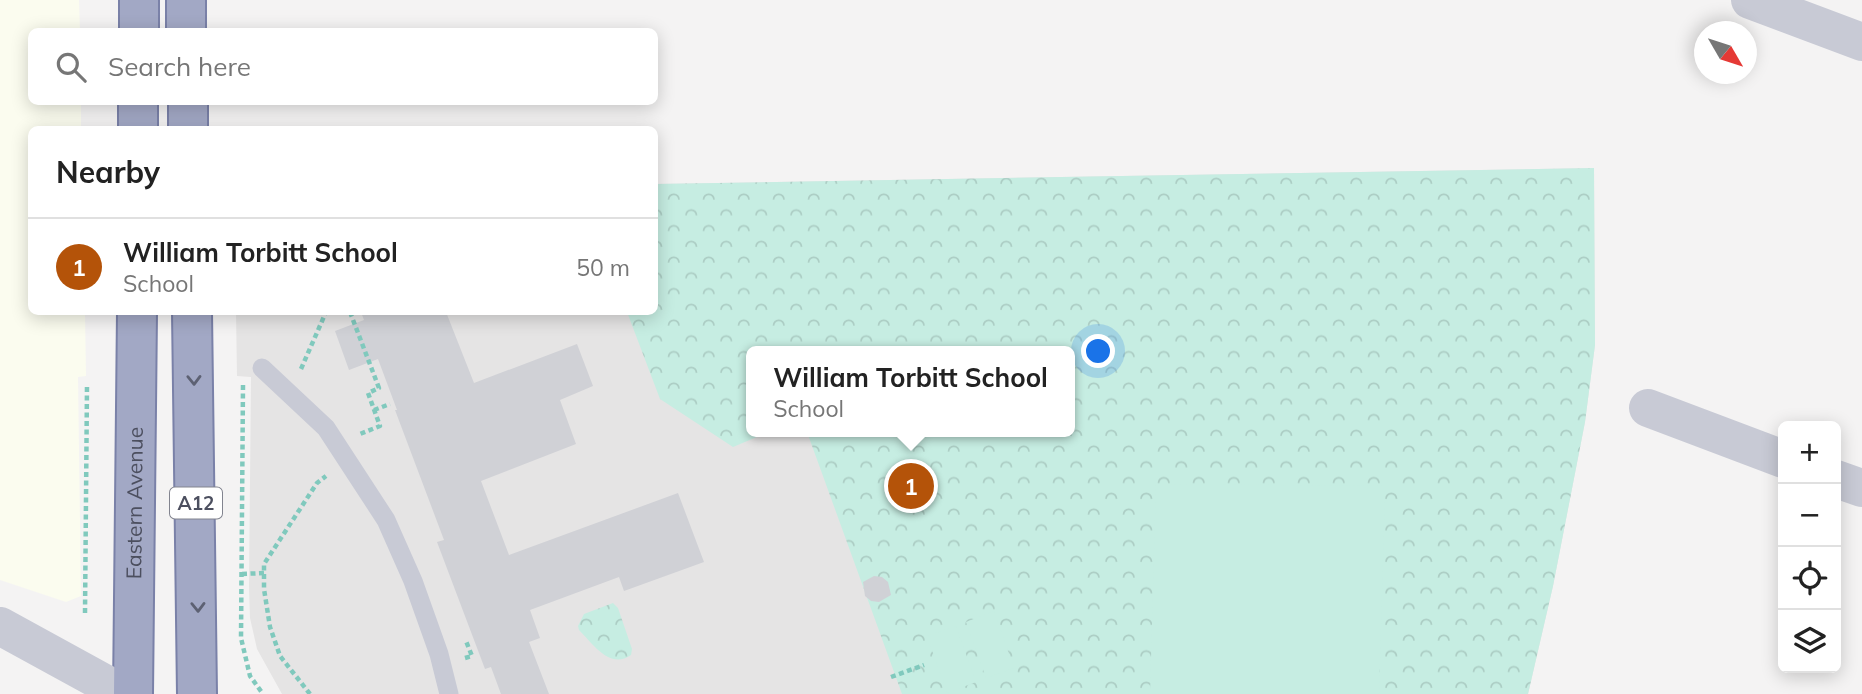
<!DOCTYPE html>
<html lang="en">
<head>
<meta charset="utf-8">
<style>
	body { margin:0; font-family:Mulish,sans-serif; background:#f6f6f6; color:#222 }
	.controls { position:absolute; right:21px; bottom:21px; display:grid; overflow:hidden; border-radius:10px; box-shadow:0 4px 18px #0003 }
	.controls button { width:63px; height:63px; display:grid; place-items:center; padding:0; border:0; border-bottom:2px solid #e0e0e0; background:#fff; color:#222; font:35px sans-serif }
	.compass { position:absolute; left:1694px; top:21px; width:63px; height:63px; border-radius:50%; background:#fff; box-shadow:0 4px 18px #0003; rotate:129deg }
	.you { position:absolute; left:1099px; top:352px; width:24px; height:24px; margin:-18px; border:5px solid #fff; border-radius:50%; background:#1a73e8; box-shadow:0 0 0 10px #1a73e833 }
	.badge { display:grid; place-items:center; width:46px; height:46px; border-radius:50%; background:#b45309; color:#fff; font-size:23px; font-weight:700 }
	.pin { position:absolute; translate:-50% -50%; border:4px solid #fff; box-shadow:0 2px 7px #0006 }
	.popup { position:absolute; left:746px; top:346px; width:329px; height:91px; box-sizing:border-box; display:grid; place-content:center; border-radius:10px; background:#fff; filter:drop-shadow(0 2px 5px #0005); font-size:23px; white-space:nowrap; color:#767676 }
	.popup b { font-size:26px; color:#222 }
	.popup::after { content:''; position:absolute; left:50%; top:100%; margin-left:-14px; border:14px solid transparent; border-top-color:#fff }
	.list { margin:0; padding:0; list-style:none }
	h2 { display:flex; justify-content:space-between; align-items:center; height:91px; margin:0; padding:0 28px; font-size:30px }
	h2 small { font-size:23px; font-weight:400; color:#767676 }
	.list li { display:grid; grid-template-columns:46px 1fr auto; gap:21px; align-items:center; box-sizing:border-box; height:98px; padding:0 28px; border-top:2px solid #e0e0e0 }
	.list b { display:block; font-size:26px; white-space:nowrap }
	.list p { margin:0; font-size:23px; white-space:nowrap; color:#767676 }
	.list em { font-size:23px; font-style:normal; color:#767676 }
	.icon { flex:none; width:38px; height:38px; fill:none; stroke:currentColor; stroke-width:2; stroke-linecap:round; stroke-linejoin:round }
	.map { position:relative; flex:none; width:1862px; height:694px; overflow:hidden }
	.search { position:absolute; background:#fff; box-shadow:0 4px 18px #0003; left:28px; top:28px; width:630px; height:77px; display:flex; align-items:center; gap:18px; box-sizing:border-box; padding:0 24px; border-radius:10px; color:#767676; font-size:26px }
	.panel { position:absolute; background:#fff; box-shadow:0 4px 18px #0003; left:28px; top:126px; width:630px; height:189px; border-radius:10px }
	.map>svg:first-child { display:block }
	.commercial { fill:#fbfcef }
	.education { fill:#e5e4e4; fill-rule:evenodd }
	.forest { fill:url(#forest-crowns) }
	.pitch { fill:#c6ede2 }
	.building { fill:#d0d1d6 }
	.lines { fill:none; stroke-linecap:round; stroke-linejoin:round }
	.trunk-casing { stroke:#7a81a8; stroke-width:42 }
	.path { stroke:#80c9bd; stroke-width:4.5; stroke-dasharray:5 3.5; stroke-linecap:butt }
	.service { stroke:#c8cad5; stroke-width:19 }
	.minor { stroke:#c8cad5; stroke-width:38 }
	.tertiary { stroke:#c8cad5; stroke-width:38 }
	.trunk { stroke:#a2a8c5; stroke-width:38 }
	.oneway { stroke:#5d6173 }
	.labels { text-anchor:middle; stroke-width:5; stroke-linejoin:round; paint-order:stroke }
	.shield { fill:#fff; stroke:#82848f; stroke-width:2 }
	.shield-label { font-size:19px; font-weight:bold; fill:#4c4f5f }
	.street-label { font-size:21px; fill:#4c4f5f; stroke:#fff }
</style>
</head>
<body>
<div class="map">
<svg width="1862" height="694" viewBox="0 0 1862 694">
	<defs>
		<pattern id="forest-crowns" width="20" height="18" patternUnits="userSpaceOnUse" patternTransform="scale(1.75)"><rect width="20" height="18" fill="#c6ede2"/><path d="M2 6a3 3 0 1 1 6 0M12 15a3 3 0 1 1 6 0" fill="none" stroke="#accdc4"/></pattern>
	</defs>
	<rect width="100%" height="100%" fill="#f4f3f3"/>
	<polygon class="commercial" points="0,0 79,0 80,31 32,32 32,102 81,102 81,129 32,130 32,312 85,312 86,376 78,377 81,596 66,602 0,580"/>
	<path class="education" d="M1594 168 1595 345 1585 422 1553 586 1528 694H282L257 649 250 618 249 586 251 377 237 376 236 312H654L655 184ZM752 351H1070V432H752Z"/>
	<g class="forest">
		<polygon points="1594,168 1595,345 1585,422 1553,586 1528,694 902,694 807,432 1070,432 1070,351 752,351 752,432 769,432 733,447 660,399 627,312 654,312 655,184"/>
		<path d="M613 603 618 608 632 649 631 655C610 670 593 644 579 630L578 626 584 614Z"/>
	</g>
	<g class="pitch">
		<polygon points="1156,484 1385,486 1379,694 1150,694"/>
		<polygon points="994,611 1014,668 986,678 966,622"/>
		<polygon points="956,626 976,682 947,693 927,636"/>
	</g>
	<g class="building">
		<polygon points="361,312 446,312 474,383 577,344 593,386 560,400 576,444 481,481 509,555 678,493 704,562 624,591 619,577 530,610 540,638 529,642 549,694 501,694 491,667 485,669 437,542 444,540 395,410 397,410 378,359 349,370 335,331 364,320"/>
		<polygon points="874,576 882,577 888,582 891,595 879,602 871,601 865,596 863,582"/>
	</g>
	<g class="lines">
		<defs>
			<g id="trunk">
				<polyline points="186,0 186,32"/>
				<polyline points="139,32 139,0"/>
				<polyline points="188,102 188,130"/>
				<polyline points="138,130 138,102"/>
				<polyline points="192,312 197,694"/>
				<path id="s1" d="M133 694 137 312"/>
			</g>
		</defs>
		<use href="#trunk" class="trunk-casing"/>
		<g class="path">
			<polyline points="350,312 379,388 368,393 380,426 360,434"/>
			<polyline points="301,369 326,312"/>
			<polyline points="243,385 241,638 250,676 263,694"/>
			<polyline points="374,410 390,404"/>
			<polyline points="242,574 264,573"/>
			<polyline points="85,613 87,385"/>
			<polyline points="465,658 472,656 466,641"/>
			<polyline points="891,677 924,665"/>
			<polyline points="310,694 280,656 270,627 264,589 264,564 317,483 326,476"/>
		</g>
		<polyline class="service" points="262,368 326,428 386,520 413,581 439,654 449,694"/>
		<g class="minor">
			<polyline points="1750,0 1862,42"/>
			<polyline points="1648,408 1783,459"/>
			<polyline points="1836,479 1862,488"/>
		</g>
		<polyline class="tertiary" points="0,626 124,694"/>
		<use href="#trunk" class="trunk"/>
	</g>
	<defs><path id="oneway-chevron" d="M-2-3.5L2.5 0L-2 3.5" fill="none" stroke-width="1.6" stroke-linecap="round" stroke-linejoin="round" transform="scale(1.75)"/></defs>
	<g class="oneway">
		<use href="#oneway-chevron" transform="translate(194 380) rotate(89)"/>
		<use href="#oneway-chevron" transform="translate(198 607) rotate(89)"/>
	</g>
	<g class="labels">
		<rect class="shield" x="170" y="487.5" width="52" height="31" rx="5"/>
		<g class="shield-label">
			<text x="196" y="510">A12</text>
		</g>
		<g class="street-label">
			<text dy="7" stroke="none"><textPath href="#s1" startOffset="191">Eastern Avenue</textPath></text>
		</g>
	</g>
</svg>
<div class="controls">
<button>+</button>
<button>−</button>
<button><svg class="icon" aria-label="locate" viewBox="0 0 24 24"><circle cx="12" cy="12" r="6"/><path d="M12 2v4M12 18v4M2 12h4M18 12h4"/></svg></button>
<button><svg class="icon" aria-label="layers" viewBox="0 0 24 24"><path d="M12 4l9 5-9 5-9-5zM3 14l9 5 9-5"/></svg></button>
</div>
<svg class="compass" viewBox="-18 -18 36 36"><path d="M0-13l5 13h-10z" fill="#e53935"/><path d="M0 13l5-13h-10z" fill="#767676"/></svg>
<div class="you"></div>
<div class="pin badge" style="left:911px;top:486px">1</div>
<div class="popup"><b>William Torbitt School</b>School</div>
<div class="search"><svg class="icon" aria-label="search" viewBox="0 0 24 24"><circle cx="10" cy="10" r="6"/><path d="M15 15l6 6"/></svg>Search here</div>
<section class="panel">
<h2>Nearby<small></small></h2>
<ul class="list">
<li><span class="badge">1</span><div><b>William Torbitt School</b><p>School</p></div><em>50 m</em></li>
</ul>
</section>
</div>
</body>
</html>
